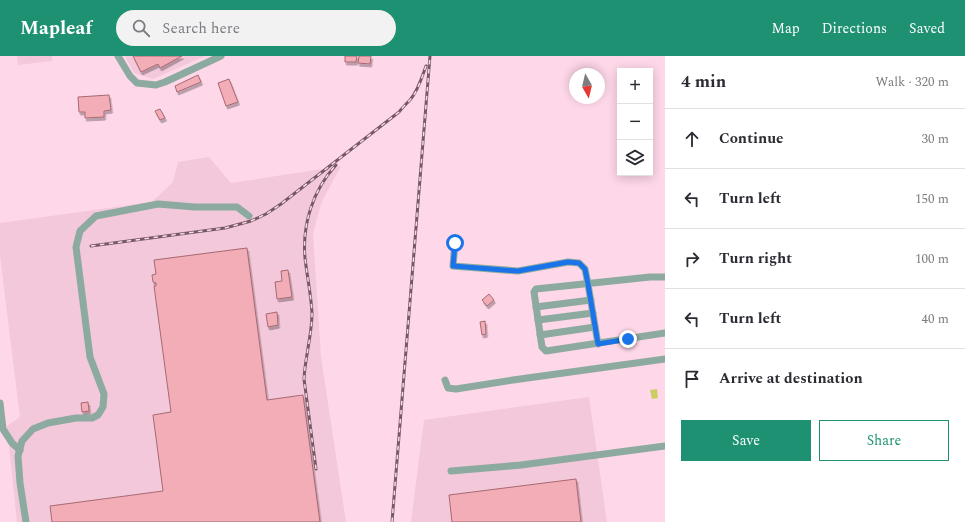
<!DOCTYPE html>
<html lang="en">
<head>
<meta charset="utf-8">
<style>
	body { margin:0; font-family:Spectral,serif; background:#f2f2f3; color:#2b2b33 }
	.controls { position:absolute; right:12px; top:12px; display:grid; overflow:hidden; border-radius:0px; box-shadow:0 2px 10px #0003 }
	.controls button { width:36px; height:36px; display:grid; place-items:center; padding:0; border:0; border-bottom:1px solid #e1e1e2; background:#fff; color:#2b2b33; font:20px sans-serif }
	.compass { position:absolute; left:569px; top:12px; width:36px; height:36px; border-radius:50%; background:#fff; box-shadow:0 2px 10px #0003; rotate:172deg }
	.stop { position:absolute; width:12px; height:12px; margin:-9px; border:3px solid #1a73e8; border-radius:50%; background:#fff }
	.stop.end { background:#1a73e8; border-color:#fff; box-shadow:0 1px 4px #0008 }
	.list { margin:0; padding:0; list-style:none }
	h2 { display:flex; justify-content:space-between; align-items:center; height:52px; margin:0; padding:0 16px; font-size:17px }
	h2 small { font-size:13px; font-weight:400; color:#7c7c81 }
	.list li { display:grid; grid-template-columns:26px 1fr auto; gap:12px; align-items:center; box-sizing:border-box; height:60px; padding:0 16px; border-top:1px solid #e1e1e2 }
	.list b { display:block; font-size:15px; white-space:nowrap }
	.list em { font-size:13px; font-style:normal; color:#7c7c81 }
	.actions { display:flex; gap:8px; padding:12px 16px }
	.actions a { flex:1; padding:9px 0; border:1px solid #1f9173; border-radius:0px; text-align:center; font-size:14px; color:#1f9173 }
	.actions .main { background:#1f9173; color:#fff }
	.icon { flex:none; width:22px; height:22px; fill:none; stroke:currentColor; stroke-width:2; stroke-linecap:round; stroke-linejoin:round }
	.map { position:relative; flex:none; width:665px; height:466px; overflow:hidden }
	header { display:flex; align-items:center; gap:24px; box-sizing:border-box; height:56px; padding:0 20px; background:#1f9173; color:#fff }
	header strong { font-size:19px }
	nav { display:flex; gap:22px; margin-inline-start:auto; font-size:14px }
	.search { width:280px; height:36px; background:#f2f2f3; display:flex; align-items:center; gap:10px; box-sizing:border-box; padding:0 14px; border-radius:22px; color:#7c7c81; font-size:15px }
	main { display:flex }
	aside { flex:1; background:#fff }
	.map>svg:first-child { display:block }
	.built { fill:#f3c8da }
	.green { fill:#cbce63 }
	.building { fill:#f2adb7; stroke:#a76972; filter:url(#shadow) }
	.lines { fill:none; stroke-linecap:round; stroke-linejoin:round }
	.minor { stroke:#8caa9f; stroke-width:7 }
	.rail-casing { stroke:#765966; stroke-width:3 }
	.rail { stroke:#fed7e8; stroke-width:1.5; stroke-dasharray:4.5; stroke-linecap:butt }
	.route { stroke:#1a73e8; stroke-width:5 }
</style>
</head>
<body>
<header>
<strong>Mapleaf</strong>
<div class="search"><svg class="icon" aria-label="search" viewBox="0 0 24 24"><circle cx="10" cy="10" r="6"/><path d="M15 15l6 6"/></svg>Search here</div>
<nav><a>Map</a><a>Directions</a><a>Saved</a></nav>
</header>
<main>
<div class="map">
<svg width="665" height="466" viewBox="0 0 665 466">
	<defs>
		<filter id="shadow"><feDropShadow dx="1.5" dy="3" stdDeviation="0" flood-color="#0004"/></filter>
	</defs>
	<rect width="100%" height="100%" fill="#fed7e8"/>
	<g class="built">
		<polygon points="17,0 52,0 52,5 18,9"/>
		<polygon points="125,0 205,0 153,23 134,17"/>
		<polygon points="209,101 231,127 341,110 322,145 313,177 321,301 346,466 17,466 7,370 20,361 0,200 0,167 152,146 173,126 178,106"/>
		<polygon points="589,341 607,466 411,466 424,364"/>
	</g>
	<polygon class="green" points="657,333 658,342 652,343 650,334"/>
	<g class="building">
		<polygon points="133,0 182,0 160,12 158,8 141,16"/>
		<polygon points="345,0 357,0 356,6 345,6"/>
		<polygon points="359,0 371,0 370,8 358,7"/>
		<polygon points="198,19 201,26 177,36 175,30"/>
		<polygon points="229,23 238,46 226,50 218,27"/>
		<polygon points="109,39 111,54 104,55 104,61 85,62 85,56 79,56 78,41"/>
		<polygon points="160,53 165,62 160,64 155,55"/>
		<polygon points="247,192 267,344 303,339 320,466 52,466 50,450 163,435 153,359 171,356 154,230 156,230 156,227 153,226 152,219 156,218 154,204"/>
		<polygon points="288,214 292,241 277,243 275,226 282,225 281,215"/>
		<polygon points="489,238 494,244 487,250 482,244"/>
		<polygon points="277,256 278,269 268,271 266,258"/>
		<polygon points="485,265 486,278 482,279 480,266"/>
		<polygon points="88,346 89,355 82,356 81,347"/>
		<polygon points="576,423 581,466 452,466 449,439"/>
	</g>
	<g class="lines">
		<g class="minor">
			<polyline points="118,0 130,20 137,27 156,29 165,26 221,0"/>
			<polyline points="455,187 453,210 518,215 568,206 579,207 585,213 588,228 598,288"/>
			<polyline points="665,221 650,221 536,233 534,236 542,291 546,295 665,277"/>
			<polyline points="536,251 591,244"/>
			<polyline points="538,264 593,257"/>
			<polyline points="540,279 595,271"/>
			<polyline points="445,324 448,332 456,333 513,324 665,303"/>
			<polyline points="0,347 3,373 12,387 20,394"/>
			<polyline points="451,415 521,409 665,390"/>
			<polyline points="26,466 20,427 18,400 22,385 33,373 48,367 76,362 92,362 98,359 103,351 104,338 90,301 76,191 80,175 96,160 158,148 195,151 237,151 249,160"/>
		</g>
		<defs>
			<g id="rail">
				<path d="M91 190 225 172 251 165 266 158 281 148 399 56C402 52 406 48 410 44 418 35 422 21 426 10"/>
				<path d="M316 413 304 323C305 301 312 279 312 257 311 238 307 220 305 202 302 168 313 134 336 109"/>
				<polyline points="392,466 430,0"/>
			</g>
		</defs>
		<use href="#rail" class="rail-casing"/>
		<use href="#rail" class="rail"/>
	</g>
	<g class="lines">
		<polyline class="route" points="455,187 453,210 518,215 568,206 579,207 585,213 588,228 598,288 628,283"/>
	</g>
</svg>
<div class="controls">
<button>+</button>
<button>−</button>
<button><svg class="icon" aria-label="layers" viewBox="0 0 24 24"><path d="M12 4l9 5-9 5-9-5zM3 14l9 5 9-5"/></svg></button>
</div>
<svg class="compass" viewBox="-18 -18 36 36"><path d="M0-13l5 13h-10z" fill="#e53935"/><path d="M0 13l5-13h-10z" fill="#7c7c81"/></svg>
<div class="stop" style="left:455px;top:187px"></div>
<div class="stop end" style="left:628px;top:283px"></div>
</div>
<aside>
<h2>4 min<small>Walk · 320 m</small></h2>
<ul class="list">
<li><svg class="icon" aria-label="ahead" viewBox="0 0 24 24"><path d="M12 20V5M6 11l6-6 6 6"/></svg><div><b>Continue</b></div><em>30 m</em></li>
<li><svg class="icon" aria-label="left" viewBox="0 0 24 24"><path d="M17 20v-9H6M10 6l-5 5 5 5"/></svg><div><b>Turn left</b></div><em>150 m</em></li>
<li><svg class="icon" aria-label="right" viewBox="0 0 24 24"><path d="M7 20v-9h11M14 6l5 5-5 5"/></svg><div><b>Turn right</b></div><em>100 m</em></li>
<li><svg class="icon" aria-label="left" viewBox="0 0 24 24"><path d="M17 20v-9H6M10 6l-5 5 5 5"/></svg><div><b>Turn left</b></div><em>40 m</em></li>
<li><svg class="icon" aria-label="arrive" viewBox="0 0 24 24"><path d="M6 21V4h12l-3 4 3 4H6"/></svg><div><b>Arrive at destination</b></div></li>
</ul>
<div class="actions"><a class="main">Save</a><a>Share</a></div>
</aside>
</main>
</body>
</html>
